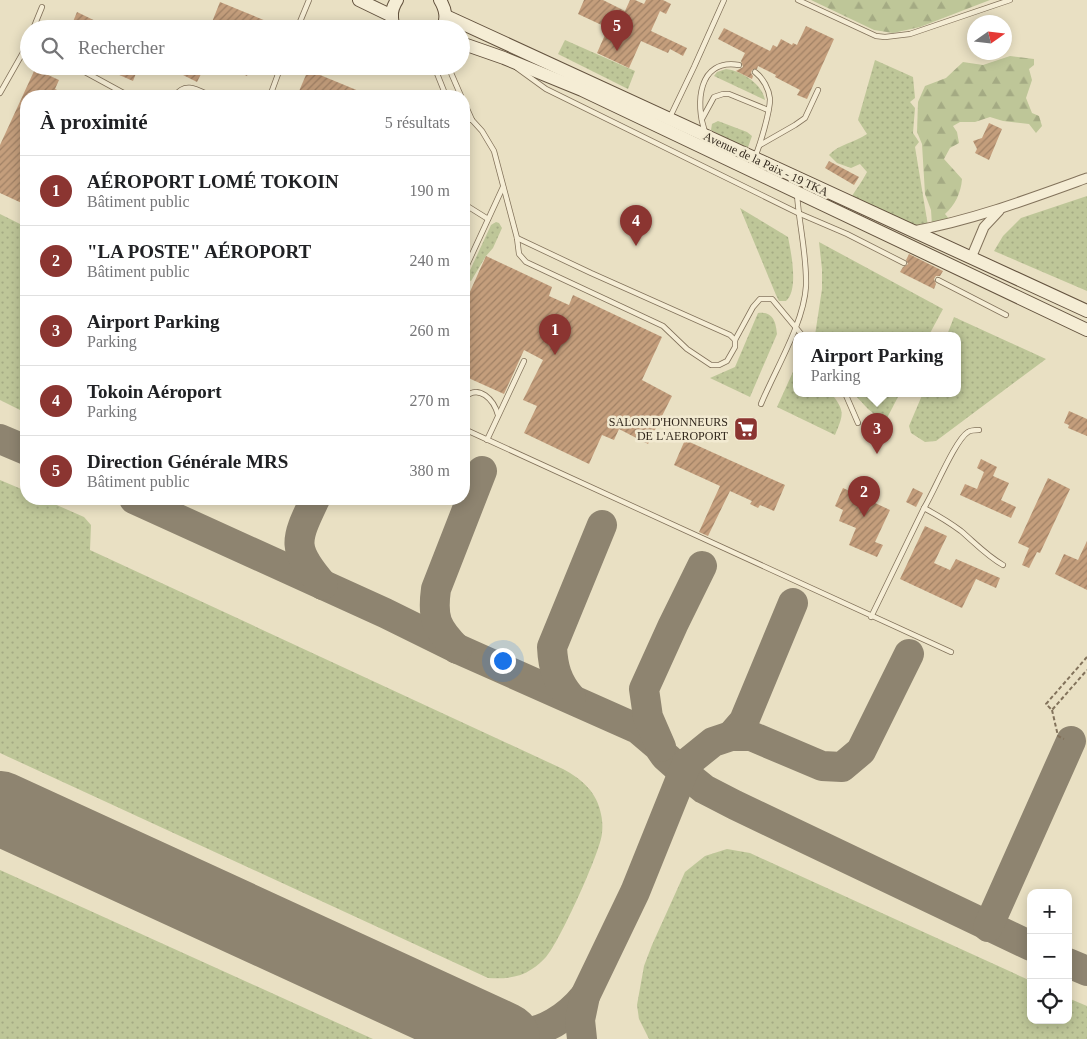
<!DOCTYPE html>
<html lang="fr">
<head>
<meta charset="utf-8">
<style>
	body { margin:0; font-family:"Times New Roman",serif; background:#f2f2f2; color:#202124 }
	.controls { position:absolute; right:15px; bottom:15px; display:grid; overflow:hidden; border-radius:10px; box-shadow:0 2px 12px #0003 }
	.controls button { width:45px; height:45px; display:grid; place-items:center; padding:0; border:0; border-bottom:1px solid #e0e0e0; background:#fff; color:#202124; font:25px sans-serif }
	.compass { position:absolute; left:967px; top:15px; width:45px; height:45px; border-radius:50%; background:#fff; box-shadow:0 2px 12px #0003; rotate:76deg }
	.you { position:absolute; left:502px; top:660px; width:18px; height:18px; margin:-12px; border:4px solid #fff; border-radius:50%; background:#1a73e8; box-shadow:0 0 0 8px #1a73e833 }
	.badge { display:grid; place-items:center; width:32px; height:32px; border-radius:50%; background:#8b3531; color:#fff; font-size:16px; font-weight:700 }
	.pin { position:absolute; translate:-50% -41px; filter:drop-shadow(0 1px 2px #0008) }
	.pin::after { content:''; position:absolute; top:26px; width:18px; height:15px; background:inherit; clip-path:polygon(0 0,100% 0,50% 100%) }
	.popup { position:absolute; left:793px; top:332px; width:168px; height:65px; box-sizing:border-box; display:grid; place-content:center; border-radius:10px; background:#fff; filter:drop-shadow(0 1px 4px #0005); font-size:16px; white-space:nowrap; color:#757577 }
	.popup b { font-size:19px; color:#202124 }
	.popup::after { content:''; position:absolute; left:50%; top:100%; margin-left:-10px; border:10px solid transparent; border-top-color:#fff }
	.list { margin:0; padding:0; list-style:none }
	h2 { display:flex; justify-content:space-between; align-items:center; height:65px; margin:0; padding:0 20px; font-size:21px }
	h2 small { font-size:16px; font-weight:400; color:#757577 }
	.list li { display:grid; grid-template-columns:32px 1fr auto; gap:15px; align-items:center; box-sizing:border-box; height:70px; padding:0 20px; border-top:1px solid #e0e0e0 }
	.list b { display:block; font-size:19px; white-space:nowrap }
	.list p { margin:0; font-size:16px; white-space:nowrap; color:#757577 }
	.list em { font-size:16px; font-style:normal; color:#757577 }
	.icon { flex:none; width:28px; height:28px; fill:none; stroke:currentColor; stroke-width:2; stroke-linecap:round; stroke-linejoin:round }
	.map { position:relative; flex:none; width:1087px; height:1039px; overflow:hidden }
	.search { position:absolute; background:#fff; box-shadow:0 2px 12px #0003; left:20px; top:20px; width:450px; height:55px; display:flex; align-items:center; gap:12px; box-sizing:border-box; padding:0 18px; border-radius:28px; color:#757577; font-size:19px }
	.panel { position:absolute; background:#fff; box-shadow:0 2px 12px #0003; left:20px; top:90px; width:450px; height:415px; border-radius:20px }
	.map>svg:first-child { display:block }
	.grass { fill:url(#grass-dots) }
	.forest { fill:url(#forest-firs) }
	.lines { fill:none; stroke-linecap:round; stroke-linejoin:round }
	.taxiway { stroke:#8e8470; stroke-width:30 }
	.runway { stroke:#8e8470; stroke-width:74 }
	.building { fill:url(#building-hatch) }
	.lane-casing { stroke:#82725b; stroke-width:6 }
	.street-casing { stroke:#82725b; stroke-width:11 }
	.secondary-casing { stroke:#64533f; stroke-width:14 }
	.path { stroke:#82725b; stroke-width:2; stroke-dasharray:4 2.5; stroke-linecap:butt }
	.lane { stroke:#f5edd5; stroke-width:4.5 }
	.street { stroke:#f5edd5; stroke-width:9 }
	.secondary { stroke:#f5edd5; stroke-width:12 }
	.labels { text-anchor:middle; stroke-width:5; stroke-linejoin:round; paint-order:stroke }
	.street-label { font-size:12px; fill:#33291e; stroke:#f2ead1 }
	.poi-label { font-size:12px; fill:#33291e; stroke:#f2ead1; text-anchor:end }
</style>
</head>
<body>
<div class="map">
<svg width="1087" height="1039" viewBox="0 0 1087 1039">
	<defs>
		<pattern id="grass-dots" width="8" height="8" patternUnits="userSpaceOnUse" patternTransform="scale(1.25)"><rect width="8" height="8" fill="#bec698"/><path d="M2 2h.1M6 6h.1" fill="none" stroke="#a4aa83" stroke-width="1.8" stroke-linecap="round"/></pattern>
		<pattern id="forest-firs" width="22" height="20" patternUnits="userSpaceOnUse" patternTransform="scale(1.25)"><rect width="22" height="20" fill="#bec698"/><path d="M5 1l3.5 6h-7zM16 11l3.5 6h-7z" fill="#a4aa83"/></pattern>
		<pattern id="building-hatch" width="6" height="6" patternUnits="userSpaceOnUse" patternTransform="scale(1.25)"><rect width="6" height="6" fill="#c49e7c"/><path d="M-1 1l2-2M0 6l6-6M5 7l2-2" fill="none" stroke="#a08165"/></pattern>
	</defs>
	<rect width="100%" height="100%" fill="#e9e0c3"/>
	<g class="grass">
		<polygon points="565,40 635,71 628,89 558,54"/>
		<path d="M875 60 913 77 915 98 910 102 915 108 913 133 919 142 915 147 928 226 915 231 851 198C856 189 862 182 867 172L860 164 851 168 837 163 829 155C839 144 854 143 867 134L858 120Z"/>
		<path d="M726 69C742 71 762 84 765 100L714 76 717 72Z"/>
		<polygon points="718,121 747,132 752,136 747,150 711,130 712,124"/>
		<polygon points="1087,196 1087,291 994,251 1003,236 1021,218"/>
		<path d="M740 208 788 237C791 252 799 290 786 301H779L776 295Z"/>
		<polygon points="0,214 26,227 26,413 0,400"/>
		<polygon points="496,222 499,223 502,228 493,248 486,256 471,281 466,279 491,225"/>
		<polygon points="819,242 943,309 929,335 815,335 822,289 822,269"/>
		<path d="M758 313C773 311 776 322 777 334L750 397 710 378 735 367Z"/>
		<polygon points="954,317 1046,359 936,441 925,442 911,433 909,426 923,393 957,393 957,335 947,335"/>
		<path d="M797 363V393H831C845 411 844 414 835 435L777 407Z"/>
		<polygon points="853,393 900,393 886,420 883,421 868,409"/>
		<path d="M0 480 26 491V499H43L84 517 91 525 90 550 563 769C580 778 595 790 600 810 602 817 603 825 602 833 601 851 559 943 546 957 542 961 537 966 532 969 519 978 504 979 488 978L0 753Z"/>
		<polygon points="727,849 750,853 1031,981 1031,1020 1068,1020 1068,998 1087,1006 1087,1039 649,1039 639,1019 637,1005 644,966 652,945 685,872 705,856"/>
		<polygon points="0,870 373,1039 0,1039"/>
	</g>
	<g class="forest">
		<polygon points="811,0 990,0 920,27 893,33 874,30"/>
		<path d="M1010 56 1034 59V65L1029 69 1032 80 1026 98 1032 113 1039 116 1042 126 1036 133 1029 124 1003 121 990 117 975 122H960L953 126 957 132 959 143 950 148 944 159 962 179C961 193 955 205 945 214L950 220 932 225 931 210 925 194 922 144 917 132 918 102 925 86 946 78 963 62 983 65Z"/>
	</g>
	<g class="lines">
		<g class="taxiway">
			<polyline points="0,439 26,450"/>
			<polyline points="134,499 385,613 458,649 638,729 658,746 665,756 683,772 704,789 735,805 1031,946"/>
			<path d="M315 499C295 541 291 548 323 585"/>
			<path d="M457 649C436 628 432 618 436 589L482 471"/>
			<path d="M571 698C557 682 553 667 552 647L602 525"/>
			<polyline points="731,736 744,721 793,603"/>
			<polyline points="661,747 648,717 644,689 673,625 702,566"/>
			<polyline points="988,927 1071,741"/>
			<polyline points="1068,963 1087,971"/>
			<path d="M480 1028C491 1030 503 1034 514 1034 543 1034 568 1017 585 996"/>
			<polyline points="582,1039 580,1020 585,996 635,892 687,763 713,742 731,736 751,736 822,766 842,767 861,751 909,654"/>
		</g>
		<polyline class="runway" points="0,808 503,1039"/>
	</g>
	<g class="building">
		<polygon points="584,0 603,0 625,11 630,0 635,0 644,4 646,0 663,0 671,4 666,14 660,11 651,31 687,48 683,56 670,49 668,53 641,41 629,68 597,53 608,28 578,14"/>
		<polygon points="220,2 266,21 263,29 227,29 212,22"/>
		<polygon points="77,12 112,29 70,29"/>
		<polygon points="806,26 834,39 807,99 797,95 800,90 775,77 776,75 758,66 757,69 752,70 751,73 753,76 752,79 736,71 743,67 741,61 745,53 718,39 724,28 770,51 773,45 777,47 781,39 792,45 793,43 797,45"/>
		<polygon points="99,66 139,66 133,81"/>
		<polygon points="165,66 205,66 197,82"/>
		<polygon points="224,66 251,66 247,76"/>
		<polygon points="35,69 59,80 55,89 70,96 26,96 26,205 0,193 0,145"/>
		<polygon points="308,70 371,96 297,96"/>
		<polygon points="989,123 1002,129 989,160 975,153 977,149 973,141 982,138"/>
		<polygon points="829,161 859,177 854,185 825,168"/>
		<polygon points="909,254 943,271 940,276 936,276 934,279 936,284 934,289 900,272 903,267 908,264 906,260"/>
		<polygon points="486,256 552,287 549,296 569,305 573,295 662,337 642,380 672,396 648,444 619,429 614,440 602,435 589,464 524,433 537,406 523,400 543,360 524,350 504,394 464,376 464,305"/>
		<polygon points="1069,411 1087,419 1087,436 1068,428 1069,425 1064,423"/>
		<polygon points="685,440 785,485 774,511 760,505 758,508 750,504 752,501 730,491 708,536 699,532 720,486 674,465"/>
		<polygon points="981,459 997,467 993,476 1009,483 1001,500 1016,507 1011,518 960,495 965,484 977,489 984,472 977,468"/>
		<polygon points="1048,478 1070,489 1040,553 1037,552 1029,568 1022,565 1029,548 1018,543"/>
		<polygon points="843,488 890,510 875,542 883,545 877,557 849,545 856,528 839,521 843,510 835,506"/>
		<polygon points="913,488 923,493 916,507 906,502"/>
		<polygon points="925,526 947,536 934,563 950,570 956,559 1000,578 996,588 976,579 962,608 900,579"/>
		<polygon points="1087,541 1087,590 1055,574 1064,554 1078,560"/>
	</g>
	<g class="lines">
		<defs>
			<g id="lane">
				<polyline points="798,0 876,36 885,37 910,34 1010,0"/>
				<polyline points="33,29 42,7"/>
				<polyline points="297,29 309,0"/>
				<polyline points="74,66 129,96"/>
				<polyline points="434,66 446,96"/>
				<polyline points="448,66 461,96"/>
				<polyline points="517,68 546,89 798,213 847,234 904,263"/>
				<polyline points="0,93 29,42"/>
				<path d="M175 96C185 81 198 90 211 96"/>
				<polyline points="270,96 281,66"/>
				<polyline points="464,102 472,120 482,131 494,151 517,238 519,254 526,262 663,326 687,349 711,365 719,365 727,361 735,347 735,340 753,307 760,299 772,299 802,335"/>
				<polyline points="670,117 694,67 724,0"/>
				<polyline points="464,119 472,120"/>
				<polyline points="702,119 714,97 723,94 729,94 768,110"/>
				<path d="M705 132C695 104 698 58 739 65"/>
				<polyline points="760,145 795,125 805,118 818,90"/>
				<path d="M755 157C760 145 770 112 770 99 769 89 763 78 755 72"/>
				<polyline points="464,204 488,219"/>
				<polyline points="517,238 591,273 730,335 735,340"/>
				<polyline points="467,265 503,187"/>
				<polyline points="938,280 1006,315"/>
				<polyline points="845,393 858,423"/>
				<path d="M464 398C479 383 494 400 498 415"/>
				<path d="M761 404C775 370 804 323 806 286 807 255 799 225 797 194"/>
				<polyline points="464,429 951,652"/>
				<polyline points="487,440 524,361"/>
				<path d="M924 508C937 515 949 522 961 531 975 543 987 556 1003 565"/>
				<path d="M871 617 924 508C934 492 955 440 968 432 971 430 975 430 979 430"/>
			</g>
			<g id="street">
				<path d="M913 231C973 220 1029 199 1087 178"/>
				<polyline points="971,258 984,227 999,211"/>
			</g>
			<g id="secondary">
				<polyline points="359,0 392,16"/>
				<path d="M440 0C446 10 447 18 443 29"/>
				<polyline points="446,16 1087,311"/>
				<path d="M395 29C390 19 391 9 397 0"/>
				<polyline points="461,43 504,58 582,90 1087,330"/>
			</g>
		</defs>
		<use href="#lane" class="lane-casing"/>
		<use href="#street" class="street-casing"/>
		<use href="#secondary" class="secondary-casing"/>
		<g class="path">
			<polyline points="1087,657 1046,704 1052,710 1087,670"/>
			<polyline points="1052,710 1058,736 1064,739"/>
		</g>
		<use href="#lane" class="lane"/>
		<use href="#street" class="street"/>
		<use href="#secondary" class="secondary"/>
	</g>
	<defs>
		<symbol id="supermarket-square" viewBox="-11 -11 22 22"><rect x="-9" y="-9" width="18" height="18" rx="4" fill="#8b3531" stroke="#f2ead1"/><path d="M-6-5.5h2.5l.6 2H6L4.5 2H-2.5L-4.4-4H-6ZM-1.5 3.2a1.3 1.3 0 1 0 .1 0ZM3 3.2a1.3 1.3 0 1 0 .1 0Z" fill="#fff"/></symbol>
	</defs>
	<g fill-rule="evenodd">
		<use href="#supermarket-square" x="732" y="415" width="28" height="28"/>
	</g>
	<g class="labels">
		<g class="street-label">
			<text transform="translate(766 164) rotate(25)" y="4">Avenue de la Paix - 19 TKA</text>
		</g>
		<g class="poi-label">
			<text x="728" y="426">SALON D'HONNEURS<tspan x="728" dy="14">DE L'AEROPORT</tspan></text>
		</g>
	</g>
</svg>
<div class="controls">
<button>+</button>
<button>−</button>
<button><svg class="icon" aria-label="locate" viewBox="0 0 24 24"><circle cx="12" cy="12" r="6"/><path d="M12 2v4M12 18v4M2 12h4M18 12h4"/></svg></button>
</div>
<svg class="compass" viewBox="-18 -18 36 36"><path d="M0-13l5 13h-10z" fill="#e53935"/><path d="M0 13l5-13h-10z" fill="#757577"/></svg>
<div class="you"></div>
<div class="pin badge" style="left:555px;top:355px">1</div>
<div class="pin badge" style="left:864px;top:517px">2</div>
<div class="pin badge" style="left:877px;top:454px">3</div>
<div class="popup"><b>Airport Parking</b>Parking</div>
<div class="pin badge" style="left:636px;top:246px">4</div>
<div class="pin badge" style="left:617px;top:51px">5</div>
<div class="search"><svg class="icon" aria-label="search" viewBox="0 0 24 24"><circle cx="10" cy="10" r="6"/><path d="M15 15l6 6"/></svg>Rechercher</div>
<section class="panel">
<h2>À proximité<small>5 résultats</small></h2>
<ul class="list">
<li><span class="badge">1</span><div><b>AÉROPORT LOMÉ TOKOIN</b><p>Bâtiment public</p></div><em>190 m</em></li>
<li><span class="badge">2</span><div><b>&quot;LA POSTE&quot; AÉROPORT</b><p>Bâtiment public</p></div><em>240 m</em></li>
<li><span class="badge">3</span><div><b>Airport Parking</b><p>Parking</p></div><em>260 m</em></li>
<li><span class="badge">4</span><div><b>Tokoin Aéroport</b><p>Parking</p></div><em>270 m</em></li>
<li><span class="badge">5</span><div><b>Direction Générale MRS</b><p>Bâtiment public</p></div><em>380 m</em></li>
</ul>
</section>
</div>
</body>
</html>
